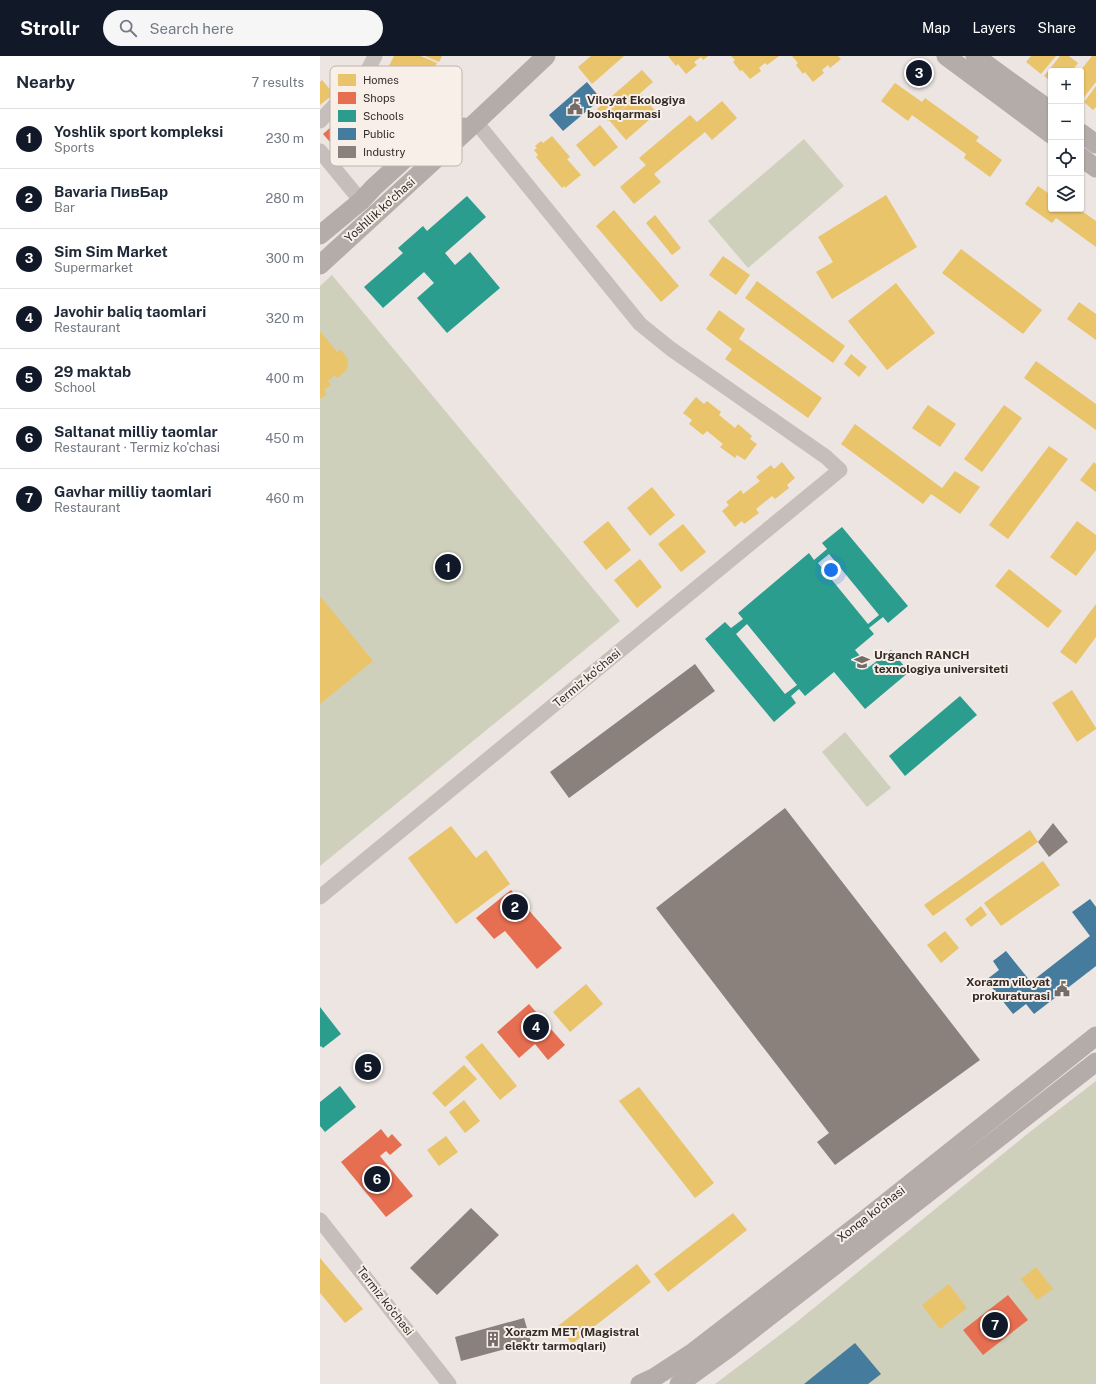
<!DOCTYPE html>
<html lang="en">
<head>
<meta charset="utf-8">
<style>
	body { margin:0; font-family:"Public Sans",sans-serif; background:#f6f6f7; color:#1f2937 }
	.controls { position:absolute; right:12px; top:12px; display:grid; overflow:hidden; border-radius:4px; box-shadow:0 1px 3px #0004 }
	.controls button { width:36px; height:36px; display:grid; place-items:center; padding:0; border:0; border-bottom:1px solid #e0e1e3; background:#fff; color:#1f2937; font:20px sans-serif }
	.you { position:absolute; left:511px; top:514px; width:14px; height:14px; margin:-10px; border:3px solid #fff; border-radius:50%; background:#1a73e8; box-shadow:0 0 0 6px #1a73e833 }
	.badge { display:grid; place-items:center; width:26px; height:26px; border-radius:50%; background:#111827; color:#fff; font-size:13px; font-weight:700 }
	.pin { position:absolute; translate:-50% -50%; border:2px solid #fff; box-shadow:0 1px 4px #0006 }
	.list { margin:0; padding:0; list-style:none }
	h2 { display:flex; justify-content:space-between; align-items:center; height:52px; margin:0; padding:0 16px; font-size:17px }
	h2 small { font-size:13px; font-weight:400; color:#747a83 }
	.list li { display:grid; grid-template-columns:26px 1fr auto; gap:12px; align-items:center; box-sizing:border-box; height:60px; padding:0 16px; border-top:1px solid #e0e1e3 }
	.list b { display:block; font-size:15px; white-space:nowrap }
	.list p { margin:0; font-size:13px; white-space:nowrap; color:#747a83 }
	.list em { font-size:13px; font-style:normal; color:#747a83 }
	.icon { flex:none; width:22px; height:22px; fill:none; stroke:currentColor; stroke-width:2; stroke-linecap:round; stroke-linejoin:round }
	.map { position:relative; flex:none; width:776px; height:1328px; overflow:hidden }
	header { display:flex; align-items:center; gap:24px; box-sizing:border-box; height:56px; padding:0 20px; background:#111827; color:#fff }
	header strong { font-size:19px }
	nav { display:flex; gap:22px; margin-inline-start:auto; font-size:14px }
	.search { width:280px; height:36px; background:#f6f6f7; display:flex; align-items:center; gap:10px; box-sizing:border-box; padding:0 14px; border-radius:22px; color:#747a83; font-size:15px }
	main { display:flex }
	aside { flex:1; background:#fff }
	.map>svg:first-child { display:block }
	.green { fill:#cfd0bc }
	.homes { fill:#e9c46a }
	.shops { fill:#e76f51 }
	.schools { fill:#2a9d8f; fill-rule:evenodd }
	.public { fill:#457b9d }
	.industry { fill:#8a817c }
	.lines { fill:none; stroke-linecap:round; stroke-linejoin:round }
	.minor { stroke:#c5beba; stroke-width:15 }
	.major { stroke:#b4aca9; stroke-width:19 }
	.labels { text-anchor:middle; stroke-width:4; stroke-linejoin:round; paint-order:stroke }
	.poi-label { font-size:12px; font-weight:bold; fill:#352b29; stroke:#f8efe9; text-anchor:start }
	.street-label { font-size:12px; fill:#352b29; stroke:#f8efe9 }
	.key { fill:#f8efe9; stroke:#beb4af; stroke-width:1 }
	.key-label { font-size:11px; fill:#352b29 }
</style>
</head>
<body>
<header>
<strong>Strollr</strong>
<div class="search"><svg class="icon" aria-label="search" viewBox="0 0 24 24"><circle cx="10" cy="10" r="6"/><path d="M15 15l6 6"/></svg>Search here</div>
<nav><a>Map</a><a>Layers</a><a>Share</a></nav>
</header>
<main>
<aside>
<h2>Nearby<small>7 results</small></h2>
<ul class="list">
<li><span class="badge">1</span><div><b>Yoshlik sport kompleksi</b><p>Sports</p></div><em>230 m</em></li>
<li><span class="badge">2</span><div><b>Bavaria ПивБар</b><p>Bar</p></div><em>280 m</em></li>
<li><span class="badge">3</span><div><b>Sim Sim Market</b><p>Supermarket</p></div><em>300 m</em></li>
<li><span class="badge">4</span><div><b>Javohir baliq taomlari</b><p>Restaurant</p></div><em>320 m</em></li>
<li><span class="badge">5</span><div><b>29 maktab</b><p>School</p></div><em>400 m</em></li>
<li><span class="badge">6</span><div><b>Saltanat milliy taomlar</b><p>Restaurant · Termiz ko'chasi</p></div><em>450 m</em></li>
<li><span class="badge">7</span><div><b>Gavhar milliy taomlari</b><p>Restaurant</p></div><em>460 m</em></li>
</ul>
</aside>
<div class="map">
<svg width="776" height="1328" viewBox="0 0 776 1328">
	<rect width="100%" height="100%" fill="#ece5e1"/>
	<g class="green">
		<polygon points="484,83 524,130 428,212 388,165"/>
		<polygon points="12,219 300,565 0,810 0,230"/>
		<polygon points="525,676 571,732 547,751 502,696"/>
		<polygon points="776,1025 776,1328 395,1328 473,1269 711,1075"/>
	</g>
	<g class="homes">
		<polygon points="74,0 101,0 117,7 99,38 65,18"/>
		<polygon points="105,0 122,0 119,6"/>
		<polygon points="271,0 304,0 272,28 258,11"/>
		<polygon points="348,0 388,0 383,4 381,1 374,6 377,9 366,18 358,8 356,10"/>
		<polygon points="411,0 459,0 447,9 445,7 439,12 441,15 430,23 422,14 420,15 413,6 415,4"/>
		<polygon points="472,0 518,0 521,3 510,12 508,9 502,14 504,17 493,26 485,16 483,18 476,9 478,7"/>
		<polygon points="711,0 736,0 721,18 706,6"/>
		<polygon points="740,0 749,0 758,7 752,15 731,15 731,25 724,20"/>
		<polygon points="772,0 776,0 776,26 761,45 760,15"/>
		<polygon points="322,14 333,26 288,65 277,53"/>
		<polygon points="2,24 14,38 0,49 0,26"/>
		<polygon points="575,27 602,46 605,42 659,81 656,85 682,104 670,121 644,102 646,98 592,59 588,65 561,45"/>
		<polygon points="776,30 776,51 773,54 764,46"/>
		<polygon points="321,38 337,57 306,84 289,64"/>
		<polygon points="402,45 417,62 392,84 385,76 334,118 341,126 314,148 300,131 326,109 319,102 370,59 377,66"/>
		<polygon points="280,69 298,91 274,111 256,89"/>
		<polygon points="232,80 250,101 247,103 261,119 245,132 244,130 242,132 216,101 218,99 214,94 217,92 215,90 221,85 223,87"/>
		<polygon points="718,130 731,139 731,153 759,153 776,165 776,191 736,162 732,167 705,148"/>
		<polygon points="566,139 597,191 512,243 496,216 513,206 498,181"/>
		<polygon points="294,154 359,230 341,246 276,170"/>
		<polygon points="335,159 361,192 352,199 326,167"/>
		<polygon points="641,193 722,254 703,278 622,217"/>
		<polygon points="403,200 430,219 416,239 389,219"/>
		<polygon points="437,225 525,290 513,307 425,242"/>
		<polygon points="576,227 615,277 567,314 528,265"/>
		<polygon points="759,246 776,258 776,284 747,263"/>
		<polygon points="399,254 425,273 419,283 502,342 488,362 405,303 412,293 386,273"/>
		<polygon points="0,275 17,296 20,293 28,303 27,314 17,322 15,319 8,325 11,329 4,334 7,338 0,343"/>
		<polygon points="531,298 547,311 539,321 524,308"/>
		<polygon points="716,305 776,348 776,374 704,322"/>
		<polygon points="376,341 384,348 387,345 401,356 399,359 415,372 418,368 432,380 430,383 437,388 425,404 417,399 415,402 400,391 403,388 387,375 383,379 369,368 372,364 363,357"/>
		<polygon points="608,349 636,368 620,391 592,372"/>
		<polygon points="684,349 702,362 662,416 644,403"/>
		<polygon points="535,368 622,432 635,415 660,431 640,458 611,438 603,448 521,388"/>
		<polygon points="729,390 748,403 688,483 669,469"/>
		<polygon points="462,406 475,422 467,429 469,432 455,443 452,440 436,453 439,457 424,468 422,465 415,471 402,455 409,449 406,446 421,434 423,438 440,425 436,421 451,409 454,413"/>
		<polygon points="774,406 776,408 776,436 760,424"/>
		<polygon points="332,431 355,459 330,480 307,452"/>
		<polygon points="288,465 311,494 286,514 263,486"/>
		<polygon points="757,465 776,479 776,494 756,520 730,501"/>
		<polygon points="363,468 386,496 361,516 338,488"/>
		<polygon points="320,503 342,531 317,552 294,524"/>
		<polygon points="689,513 742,555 728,572 675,530"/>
		<polygon points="1,541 53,605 0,648 0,543"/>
		<polygon points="776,548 776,581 756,608 740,596"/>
		<polygon points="752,634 776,672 776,673 757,686 732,647"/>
		<polygon points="131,770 156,802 166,794 190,828 136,868 88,802"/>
		<polygon points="710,774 718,786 613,860 604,849"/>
		<polygon points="723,805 740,829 681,870 664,847"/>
		<polygon points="661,850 667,859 651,871 645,863"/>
		<polygon points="625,875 639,892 621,907 607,889"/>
		<polygon points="266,928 283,948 250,976 233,956"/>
		<polygon points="162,987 197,1030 180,1044 145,1001"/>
		<polygon points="144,1009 157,1023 125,1051 112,1037"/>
		<polygon points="319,1031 394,1127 375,1142 299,1045"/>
		<polygon points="144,1044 160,1065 145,1077 129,1056"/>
		<polygon points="126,1080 138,1096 119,1110 107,1094"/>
		<polygon points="413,1157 427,1174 348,1236 334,1218"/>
		<polygon points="0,1202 43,1253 25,1267 0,1237"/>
		<polygon points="317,1208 331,1226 252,1288 238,1270"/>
		<polygon points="716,1211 733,1233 717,1244 701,1223"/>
		<polygon points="629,1228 647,1252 620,1273 602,1249"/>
	</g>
	<g class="shops">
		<polygon points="43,43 67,68 25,103 3,78"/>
		<polygon points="191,834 242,892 217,913 185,875 174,883 156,862"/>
		<polygon points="209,948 245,989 228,1004 215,988 199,1002 177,976"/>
		<polygon points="61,1073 68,1082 72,1078 82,1089 70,1099 66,1095 60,1100 93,1140 66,1161 21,1106"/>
		<polygon points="688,1239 708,1264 663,1299 643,1274"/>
	</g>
	<g class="schools">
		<polygon points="147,140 166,161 125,197 135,209 150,196 180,232 127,277 97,242 114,227 104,216 63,252 44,231 83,197 78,192 103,170 107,175"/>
		<path d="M522 471 588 550 568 567 563 561 549 572 554 578 535 594 549 611 571 594 589 616 545 653 514 616 485 640 479 633 471 640 476 647 454 666 385 583 405 566 411 572 423 563 418 557 489 497 494 504 507 493 502 487ZM509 498 559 559 548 568 498 507ZM427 568 477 629 465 638 416 578Z"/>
		<polygon points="640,640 657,659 585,720 569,700"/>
		<polygon points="0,951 21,978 3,992 1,990 0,991"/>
		<polygon points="20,1030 36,1051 5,1076 0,1070 0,1046"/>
	</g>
	<g class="public">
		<polygon points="267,26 281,43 243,75 229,59"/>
		<polygon points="770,843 776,851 776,910 714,958 706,948 693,958 666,924 679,914 673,905 686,895 711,926 770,880 752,856"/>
		<polygon points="535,1287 561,1318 548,1328 484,1328"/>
	</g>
	<g class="industry">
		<polygon points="375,608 395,635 249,742 230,716"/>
		<polygon points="465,752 660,1004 515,1109 497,1086 509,1077 336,852"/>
		<polygon points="733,767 748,786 729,801 718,786"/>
		<polygon points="151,1152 179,1179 117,1239 90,1212"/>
		<polygon points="204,1262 211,1286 141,1305 135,1281"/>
	</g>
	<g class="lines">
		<g class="minor">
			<polyline points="0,65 48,14 55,0"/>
			<polyline points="0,95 41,145"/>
			<polyline points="0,841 520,414 506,401 351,293 320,268 156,66"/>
			<polyline points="0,1164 129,1328"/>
		</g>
		<g class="major">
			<polyline points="626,0 731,78"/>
			<polyline points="655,0 731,55"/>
			<polyline points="761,77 776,88"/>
			<polyline points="761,101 776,112"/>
			<polyline points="0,179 41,145 54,131 101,88 144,71"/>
			<polyline points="0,209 156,66 226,0"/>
			<polyline points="320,1328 335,1321 372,1297 547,1162 776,980"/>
			<polyline points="359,1328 410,1291 776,1006"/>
		</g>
	</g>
	<defs>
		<symbol id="civic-bare" viewBox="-9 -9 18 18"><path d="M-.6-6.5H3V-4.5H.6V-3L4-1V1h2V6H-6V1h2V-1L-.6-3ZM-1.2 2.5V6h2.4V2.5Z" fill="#756c69" stroke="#f8efe9" stroke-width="2.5" paint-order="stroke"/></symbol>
		<symbol id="university-bare" viewBox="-9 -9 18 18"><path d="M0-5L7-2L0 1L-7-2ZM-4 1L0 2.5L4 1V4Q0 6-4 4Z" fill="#756c69" stroke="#f8efe9" stroke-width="2.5" paint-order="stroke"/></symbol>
		<symbol id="building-bare" viewBox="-9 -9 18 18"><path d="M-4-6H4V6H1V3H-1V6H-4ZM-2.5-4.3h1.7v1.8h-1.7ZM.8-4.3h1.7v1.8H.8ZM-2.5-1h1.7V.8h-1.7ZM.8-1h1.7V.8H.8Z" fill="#756c69" stroke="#f8efe9" stroke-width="2.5" paint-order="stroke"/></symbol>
	</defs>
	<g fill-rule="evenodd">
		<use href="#civic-bare" x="244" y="40" width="22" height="22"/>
		<use href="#university-bare" x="531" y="595" width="22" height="22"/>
		<use href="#civic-bare" x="731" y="922" width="22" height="22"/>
		<use href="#building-bare" x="162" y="1272" width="22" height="22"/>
	</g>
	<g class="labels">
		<g class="poi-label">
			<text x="267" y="48">Viloyat Ekologiya<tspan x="267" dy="14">boshqarmasi</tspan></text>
			<text x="554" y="603">Urganch RANCH<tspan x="554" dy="14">texnologiya universiteti</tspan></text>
			<text x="730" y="930" text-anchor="end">Xorazm viloyat<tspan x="730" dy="14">prokuraturasi</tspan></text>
			<text x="185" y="1280">Xorazm MET (Magistral<tspan x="185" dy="14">elektr tarmoqlari)</tspan></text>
		</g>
		<g class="street-label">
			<text transform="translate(60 154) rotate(-42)" y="4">Yoshllik ko'chasi</text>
			<text transform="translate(267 622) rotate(-40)" y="4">Termiz ko'chasi</text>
			<text transform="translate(551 1158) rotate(-38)" y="4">Xonqa ko'chasi</text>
			<text transform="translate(65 1245) rotate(52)" y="4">Termiz ko'chasi</text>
		</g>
	</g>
	<rect x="10" y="10" width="132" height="100" rx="6" class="key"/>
	<rect x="18" y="18" width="18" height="12" fill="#e9c46a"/>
	<rect x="18" y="36" width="18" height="12" fill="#e76f51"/>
	<rect x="18" y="54" width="18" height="12" fill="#2a9d8f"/>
	<rect x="18" y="72" width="18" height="12" fill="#457b9d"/>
	<rect x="18" y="90" width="18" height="12" fill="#8a817c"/>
	<g class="key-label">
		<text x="43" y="28">Homes</text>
		<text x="43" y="46">Shops</text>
		<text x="43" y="64">Schools</text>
		<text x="43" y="82">Public</text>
		<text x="43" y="100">Industry</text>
	</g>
</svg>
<div class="controls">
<button>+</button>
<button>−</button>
<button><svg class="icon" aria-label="locate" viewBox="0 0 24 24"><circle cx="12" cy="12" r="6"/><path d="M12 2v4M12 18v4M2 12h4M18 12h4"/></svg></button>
<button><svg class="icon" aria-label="layers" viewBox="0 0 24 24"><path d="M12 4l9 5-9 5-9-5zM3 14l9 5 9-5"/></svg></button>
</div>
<div class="you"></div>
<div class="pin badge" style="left:128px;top:511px">1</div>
<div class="pin badge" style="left:195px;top:851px">2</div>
<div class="pin badge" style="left:599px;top:17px">3</div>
<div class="pin badge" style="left:216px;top:971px">4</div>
<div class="pin badge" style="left:48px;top:1011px">5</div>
<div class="pin badge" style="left:57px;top:1123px">6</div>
<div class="pin badge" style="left:675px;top:1269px">7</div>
</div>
</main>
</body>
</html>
